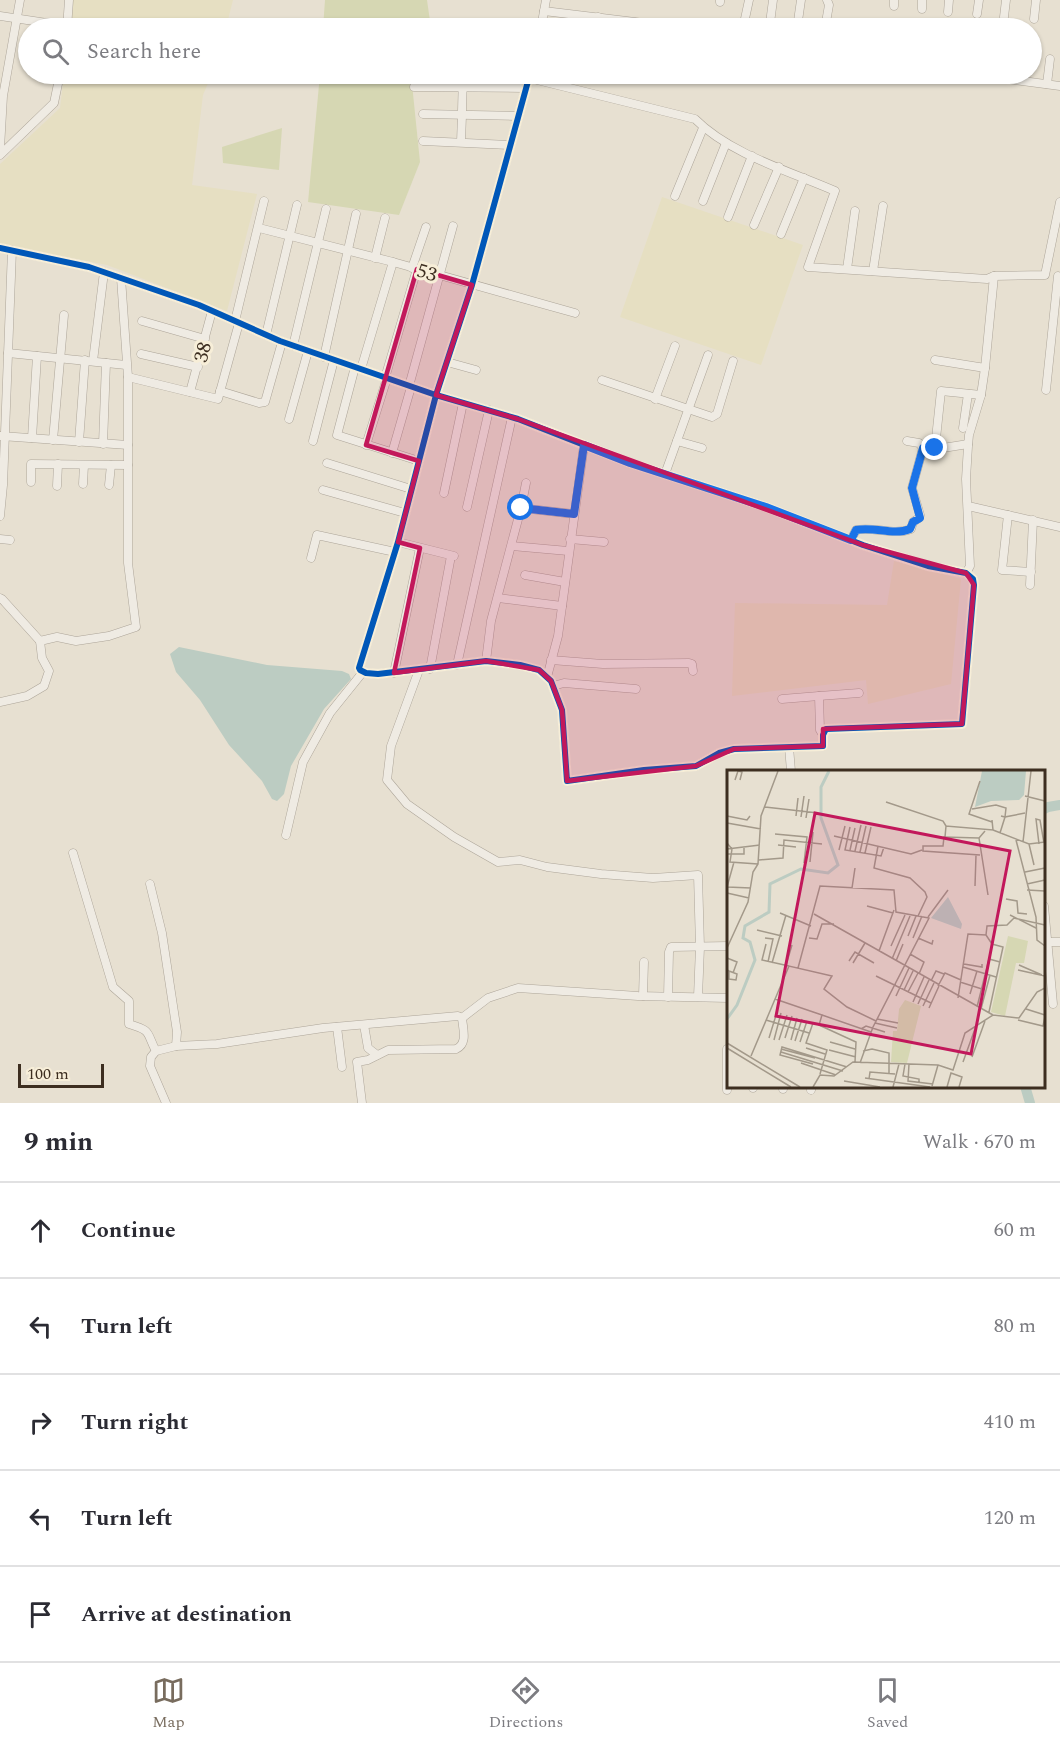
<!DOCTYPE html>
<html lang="en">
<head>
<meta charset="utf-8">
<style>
	body { margin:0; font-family:Spectral,serif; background:#f7f7f7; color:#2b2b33 }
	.scale { position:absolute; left:18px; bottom:15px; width:86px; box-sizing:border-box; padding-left:6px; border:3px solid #3d2e20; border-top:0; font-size:16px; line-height:21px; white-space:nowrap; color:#3d2e20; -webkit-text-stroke:4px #f7eed8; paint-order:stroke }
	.stop { position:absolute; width:18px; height:18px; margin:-14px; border:4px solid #1a73e8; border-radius:50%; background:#fff }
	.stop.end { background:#1a73e8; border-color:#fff; box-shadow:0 2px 6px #0008 }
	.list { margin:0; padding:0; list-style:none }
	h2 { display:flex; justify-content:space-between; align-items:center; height:78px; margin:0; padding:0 24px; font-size:26px }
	h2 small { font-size:20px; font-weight:400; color:#7c7c81 }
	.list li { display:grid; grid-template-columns:39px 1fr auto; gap:18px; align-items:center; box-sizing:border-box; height:96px; padding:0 24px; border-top:2px solid #e1e1e2 }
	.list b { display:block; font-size:22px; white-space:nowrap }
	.list em { font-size:20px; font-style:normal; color:#7c7c81 }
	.icon { flex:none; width:33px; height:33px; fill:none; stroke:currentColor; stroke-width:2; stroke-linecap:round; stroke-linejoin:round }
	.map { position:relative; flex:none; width:1060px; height:1103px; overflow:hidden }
	.search { position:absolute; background:#fff; box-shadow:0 2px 4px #0004; left:18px; right:18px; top:18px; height:66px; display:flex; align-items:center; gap:15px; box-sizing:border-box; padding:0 21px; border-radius:33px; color:#7c7c81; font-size:22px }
	.sheet { height:558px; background:#fff }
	nav { display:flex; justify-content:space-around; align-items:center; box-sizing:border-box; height:84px; border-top:2px solid #e1e1e2; background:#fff; font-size:16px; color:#7c7c81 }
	nav a { display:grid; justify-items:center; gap:3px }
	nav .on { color:#786c5e }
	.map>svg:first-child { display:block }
	.farmland { fill:#e6dfc2 }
	.green { fill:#d6d7b3 }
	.water { fill:#bcccc2 }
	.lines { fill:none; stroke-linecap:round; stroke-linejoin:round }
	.river { stroke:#bcccc2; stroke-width:10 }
	.minor-casing { stroke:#ada599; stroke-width:9 }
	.minor { stroke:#efebe3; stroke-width:8 }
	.cycleway-casing { stroke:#f7eed8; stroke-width:10 }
	.cycleway { stroke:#0057b8; stroke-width:6 }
	.route { stroke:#1a73e8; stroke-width:8 }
	.marked { fill:#c2185b; fill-opacity:0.2; stroke:#c2185b; stroke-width:4.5; stroke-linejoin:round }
	.labels { text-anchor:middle; stroke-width:6; stroke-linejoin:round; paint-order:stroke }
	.street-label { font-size:20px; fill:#3d2e20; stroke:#f7eed8 }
	.inset-river { fill:none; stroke:#bcccc2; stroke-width:3 }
	.inset-road { fill:none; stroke:#a3998a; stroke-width:1.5 }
	.view { fill:#c2185b; fill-opacity:0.15; stroke:#c2185b; stroke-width:3 }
	.inset-edge { fill:none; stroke:#3d2e20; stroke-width:3 }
</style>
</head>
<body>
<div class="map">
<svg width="1060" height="1103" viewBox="0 0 1060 1103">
	<rect width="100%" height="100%" fill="#e7e0d1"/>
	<g class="farmland">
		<polygon points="72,0 233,0 226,28 69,28"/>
		<polygon points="64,74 212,74 203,95 192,185 257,194 227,311 107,265 0,244 0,164 60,108"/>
		<polygon points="662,197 803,245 761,365 620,317"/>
		<polygon points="894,561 961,579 951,684 868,704 866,680 732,696 735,603 887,605"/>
	</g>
	<g class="green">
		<polygon points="325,0 427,0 431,28 323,28"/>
		<polygon points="320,74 411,74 420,162 399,215 308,202"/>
		<polygon points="282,128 279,170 223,163 222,147"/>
	</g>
	<polygon class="water" points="179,647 267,665 342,671 349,674 351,679 324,709 291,766 284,794 277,801 272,799 262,781 229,745 200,700 176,672 170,654"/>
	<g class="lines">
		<g class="river">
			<polyline points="1044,809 1048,807 1060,805"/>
			<polyline points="1025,1086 1030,1103"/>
		</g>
		<defs>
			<g id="minor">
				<polyline points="720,2 720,0"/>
				<polyline points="894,6 894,0"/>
				<polyline points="922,9 922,0"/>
				<polyline points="544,11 668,26 684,23 704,28"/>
				<polyline points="948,12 949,0"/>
				<polyline points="977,14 979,0"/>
				<polyline points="0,16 67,26"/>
				<polyline points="1004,17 1006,0"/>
				<polyline points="1034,19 1036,0"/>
				<polyline points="770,23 773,0"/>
				<polyline points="469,27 485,28"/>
				<polyline points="67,28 69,0"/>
				<polyline points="541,28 546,0"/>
				<polyline points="596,28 598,17"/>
				<polyline points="743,28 749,0"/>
				<polyline points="797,28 801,0"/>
				<polyline points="825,28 829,5 827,0"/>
				<polyline points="970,74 1060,86"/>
				<path d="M529 78 695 119C730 154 789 171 835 191L808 267 987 279 994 276 1045 275 1060 202"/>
				<polyline points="1047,84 1050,59"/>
				<polyline points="414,87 525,88"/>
				<polyline points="462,111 463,74"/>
				<polyline points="423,114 517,116"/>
				<polyline points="423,141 509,145"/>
				<polyline points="461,142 462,115"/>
				<polyline points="0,148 3,96 20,0"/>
				<polyline points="0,155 54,103 60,74"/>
				<polyline points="675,196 703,128"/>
				<polyline points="703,201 726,143"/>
				<polyline points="728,217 752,156"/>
				<polyline points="754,225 779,167"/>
				<polyline points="259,228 393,262 575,313"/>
				<polyline points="781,234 804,178"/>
				<polyline points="0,248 89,267 199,305 280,341 430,393 436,395 518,419 630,463 766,507 863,545 928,566 966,573 973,579 974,585 962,724 826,729 823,735 823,746 734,749 719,753 696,766 644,770 567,781 562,710 551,681 539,670 520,665 486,661 378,674 366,673 360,670 359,668 398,542 436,395 472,285 530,74"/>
				<polyline points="375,258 385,218"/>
				<polyline points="412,268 426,227"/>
				<polyline points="847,269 855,211"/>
				<polyline points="873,271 883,206"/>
				<polyline points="142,321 205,339"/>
				<polyline points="235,321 264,201"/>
				<polyline points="266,335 297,205"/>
				<polyline points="293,346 326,209"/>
				<polyline points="8,353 126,365"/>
				<polyline points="141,354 198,367"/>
				<polyline points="324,357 356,214"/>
				<polyline points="935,360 985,368"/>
				<polyline points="93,361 104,272"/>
				<polyline points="447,362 476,370"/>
				<polyline points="355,367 337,435 419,461"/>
				<polyline points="361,369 393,262"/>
				<polyline points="128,377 218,399 239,323"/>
				<polyline points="385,378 417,269"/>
				<polyline points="602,380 712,417 717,414 733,361"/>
				<polyline points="409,386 453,226"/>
				<polyline points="1046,390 1058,276"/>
				<polyline points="220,391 259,403 265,402 282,342"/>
				<polyline points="190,392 212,311"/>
				<polyline points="655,399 675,346"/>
				<polyline points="289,419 308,351"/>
				<polyline points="963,428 968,394"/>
				<polyline points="1,436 128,445"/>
				<polyline points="32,438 37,356"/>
				<polyline points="53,440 64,315"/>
				<polyline points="313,441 334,360"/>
				<polyline points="677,441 702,448"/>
				<polyline points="907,441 919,443 923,448"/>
				<polyline points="79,442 85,360"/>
				<polyline points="103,444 106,363"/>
				<polyline points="366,445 387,378"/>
				<polyline points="935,448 941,391 981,395"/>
				<polyline points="392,453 411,387"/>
				<polyline points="327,463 411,489"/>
				<polyline points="665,474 708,355"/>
				<polyline points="31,482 31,464 128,465"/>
				<polyline points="83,484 84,465"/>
				<polyline points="109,485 111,465"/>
				<polyline points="57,486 58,464"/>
				<polyline points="323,490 405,513"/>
				<polyline points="444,493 463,403"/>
				<polyline points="968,506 1060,527"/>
				<polyline points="467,507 489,410"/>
				<polyline points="521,508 574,514"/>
				<polyline points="1008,515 1002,570 1031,572"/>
				<polyline points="0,516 3,485 12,250"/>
				<polyline points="0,539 10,540"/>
				<polyline points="570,539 604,542"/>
				<path d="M851 540 856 530C874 526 893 536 911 529L913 522 919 518 920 515 912 488 923 448H943L968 444"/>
				<polyline points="398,542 454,556"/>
				<polyline points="512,546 568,551"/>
				<polyline points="311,558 317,535 395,552"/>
				<polyline points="966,573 970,566 966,479 968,446 969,435 981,395 985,368 994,276"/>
				<polyline points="525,575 565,582"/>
				<polyline points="1030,585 1033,520"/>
				<polyline points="0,598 2,599 40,641"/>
				<polyline points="498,598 562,606"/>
				<polyline points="551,660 603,664 689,663 692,664 693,671"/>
				<polyline points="486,661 491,621 521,508 526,483"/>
				<polyline points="457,665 512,417"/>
				<polyline points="430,669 451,556"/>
				<polyline points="419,670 391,746 387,780 407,804 454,837 498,862 520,860 547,867 601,874 653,878 698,875 700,947 698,997"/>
				<polyline points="394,673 420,548"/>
				<polyline points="547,677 558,636 584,445"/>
				<polyline points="553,686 564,683 636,689"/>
				<polyline points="782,699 819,696"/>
				<polyline points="0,702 27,696 44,686 49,671 42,658 40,641 57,637 76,641 109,636 136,627 128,563 128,377 121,278"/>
				<polyline points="823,735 820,730 819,696 859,693"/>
				<polyline points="789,747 791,771"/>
				<polyline points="286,835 303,762 330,713 363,672"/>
				<path d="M73 853 113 987 129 1001V1024C153 1031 146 1033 156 1051"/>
				<polyline points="150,884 162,933 177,1032 176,1046"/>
				<polyline points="1044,906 1053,1004"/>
				<polyline points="1044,942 1060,942"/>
				<polyline points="643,996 644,962"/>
				<polyline points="668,997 669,952 671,947 728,946"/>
				<polyline points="462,1018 488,998 518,988 638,996 728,998"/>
				<polyline points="364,1025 368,1048 377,1055"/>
				<polyline points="337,1027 342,1067"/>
				<polyline points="727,1049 727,1090"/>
				<polyline points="753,1088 753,1086"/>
				<polyline points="783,1089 783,1086"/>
				<polyline points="811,1090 812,1086"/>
				<path d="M166 1103 150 1066 151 1057 156 1051 176 1046 217 1044 323 1028 458 1016 462 1018C463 1029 468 1044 456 1049L388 1050 368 1060 357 1062 362 1103"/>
			</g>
		</defs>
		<use href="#minor" class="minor-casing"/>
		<use href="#minor" class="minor"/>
		<defs>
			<polyline id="cycleway" points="0,248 89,267 199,305 280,341 430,393 436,395 518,419 630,463 766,507 863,545 928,566 966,573 973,579 974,585 962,724 826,729 823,735 823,746 734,749 719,753 696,766 644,770 567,781 562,710 551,681 539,670 520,665 486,661 378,674 366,673 360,670 359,668 398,542 436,395 472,285 530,74"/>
		</defs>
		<use href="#cycleway" class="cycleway-casing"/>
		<use href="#cycleway" class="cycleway"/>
	</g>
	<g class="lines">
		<path class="route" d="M521 508 574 514 584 445 630 463 766 507 851 540 856 530C874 526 893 536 910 529L913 522 920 518 912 488 923 448H935"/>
	</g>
	<path class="marked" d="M417 269 472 285 436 395 518 419 863 545 966 573 974 585 962 724 823 729V746L734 749 696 766 567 781 562 710 551 681 539 670 486 661 394 673 420 548 398 542 419 461 366 445Z"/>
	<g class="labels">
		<g class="street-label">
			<text transform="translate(427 272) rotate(17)" y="7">53</text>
			<text transform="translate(202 352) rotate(-75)" y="7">38</text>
		</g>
	</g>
	<g transform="translate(727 770)">
		<rect width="318" height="318" fill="#e7e0d1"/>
		<path d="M281 166 301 171 297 193H289L278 246 264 242ZM178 230 194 236 180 293 164 292 166 261H170L172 239Z" fill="#d6d7b3"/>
		<path d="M255 1H299L297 25 292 30 264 31 248 37ZM221 127 235 154 234 159 204 148Z" fill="#bcccc2"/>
		<path class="inset-river" d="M0 249 10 235 28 190 23 172 16 168 18 156 42 142 43 114 74 99 101 103 111 95 94 48V17L102 1"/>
		<path class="inset-road" d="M8 10 11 1 15 2 13 10M253 11 242 44 265 52M298 26 318 31M159 32 216 51 219 56M38 37 91 43M245 39 269 35 279 38 278 47 274 46M0 46 20 50 23 46M69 46 71 28M74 47 77 26M79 48 82 29M0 53 34 59M123 57 118 80 154 86 157 77M266 60 302 74 318 72M273 63 278 47 298 43M48 64 80 67 77 93M107 66 184 84 195 80M218 67 219 56 266 60 265 50M252 68 261 125M289 70 309 147 310 170 318 176M296 72 304 1M0 73 5 79 3 92 31 94M302 74 307 95M312 74 309 49 313 50 317 73M51 75 69 77M151 76 147 98 183 108 198 122 200 127 191 146M0 79 33 75M112 80 118 56M123 80 128 58M128 81 134 55M133 82 139 56M138 83 144 57M0 84H17V78M253 85 196 81V76H216L217 67 252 68 258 61M32 90 56 88 57 70 95 74M83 92 86 62M298 102 318 98M300 114 318 110M248 116 249 85M0 117 7 92M0 117 24 118M125 118 128 98M300 120 318 121M0 123 22 128M279 129 290 131 291 143 300 144M140 136 166 143M53 143 84 156M87 144 266 245M283 145 309 158M201 147 221 120M30 160 55 166M259 165 265 174 276 177 262 242M181 166 189 146M38 168 46 169 41 192M82 168 90 169 95 154H107M186 168 195 146M191 168 205 174 206 170M39 174 35 190 62 196M164 176 178 145M0 178 21 132 26 102 31 94 34 46 51 1M152 181 167 140M183 184 197 192 192 204M0 188 10 192 6 203M165 189 183 146M122 191 128 182 147 193M169 191 176 174M45 193 59 145M126 193 138 173M237 194 255 197V194M59 195 65 175M292 195 315 205M236 197 269 207M71 198 93 116 167 120 169 142 202 148 146 257 133 293M0 200 2 201 10 204 9 210 2 209V201M291 200 318 206M149 206 204 233M204 211 209 201 217 204M233 212 255 219M211 216 218 203 234 210M177 220 186 201M181 222 191 203M243 224 250 201M169 226 182 198M231 228 241 164 259 165 260 156 280 155 287 148 318 155M48 229 95 245 92 255 129 272 128 292M186 232 197 207M191 234 202 210M196 236 207 213M250 237 262 189 273 192M202 238 212 216M254 239 263 205M299 239 318 245M95 245 144 262M150 249 171 253M39 250 82 263M291 250 316 256 318 247M86 253 79 273 100 280 93 304M148 253 170 258M134 259 139 256 158 262M42 268 50 242M58 268 65 246M47 270 54 243M52 270 60 245M64 270 70 248M68 271 75 249M73 272 80 251M103 272 128 279M0 273 73 317M0 278 64 317M79 278 98 284M54 279 88 288M102 280 129 287M136 281 145 279 162 283V303M54 282 116 301M24 286 62 196 105 206 97 219 120 237 149 251M245 287 258 251M236 292 249 256M74 293 109 305M86 294 53 285 55 277 120 297M178 294 176 306 192 309V312M182 294 181 311 206 314M138 308 203 317M142 309 143 302 168 304M117 311 153 317M205 316 211 295M86 317 93 305 107 306 126 292 211 295 226 300 238 263 266 245 292 248 310 222 318 218M166 317 172 294M220 317 224 303 235 307 232 317"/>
		<path class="view" d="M88 43 283 81 244 284 49 246Z"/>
		<rect width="318" height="318" class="inset-edge"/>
	</g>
</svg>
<div class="scale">100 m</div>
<div class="stop" style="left:521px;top:508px"></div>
<div class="stop end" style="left:935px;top:448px"></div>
<div class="search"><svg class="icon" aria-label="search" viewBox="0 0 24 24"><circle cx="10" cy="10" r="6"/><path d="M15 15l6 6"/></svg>Search here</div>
</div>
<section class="sheet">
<h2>9 min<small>Walk · 670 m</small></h2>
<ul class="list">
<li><svg class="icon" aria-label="ahead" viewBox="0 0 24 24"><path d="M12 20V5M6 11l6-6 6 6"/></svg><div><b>Continue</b></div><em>60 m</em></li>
<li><svg class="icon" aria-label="left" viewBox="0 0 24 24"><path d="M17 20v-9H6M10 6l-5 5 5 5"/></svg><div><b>Turn left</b></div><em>80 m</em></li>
<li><svg class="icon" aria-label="right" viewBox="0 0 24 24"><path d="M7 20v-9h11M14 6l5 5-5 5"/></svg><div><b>Turn right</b></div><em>410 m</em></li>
<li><svg class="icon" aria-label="left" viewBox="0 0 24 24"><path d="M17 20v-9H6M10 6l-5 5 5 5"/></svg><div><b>Turn left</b></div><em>120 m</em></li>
<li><svg class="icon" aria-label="arrive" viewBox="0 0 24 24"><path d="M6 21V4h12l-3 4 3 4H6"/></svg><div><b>Arrive at destination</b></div></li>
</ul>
</section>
<nav>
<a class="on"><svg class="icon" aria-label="map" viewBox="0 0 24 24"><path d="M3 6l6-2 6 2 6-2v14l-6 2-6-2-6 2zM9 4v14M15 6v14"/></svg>Map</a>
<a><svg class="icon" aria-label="directions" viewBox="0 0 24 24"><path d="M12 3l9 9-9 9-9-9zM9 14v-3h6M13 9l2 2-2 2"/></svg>Directions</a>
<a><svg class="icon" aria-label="saved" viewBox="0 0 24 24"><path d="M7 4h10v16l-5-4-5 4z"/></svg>Saved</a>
</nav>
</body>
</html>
